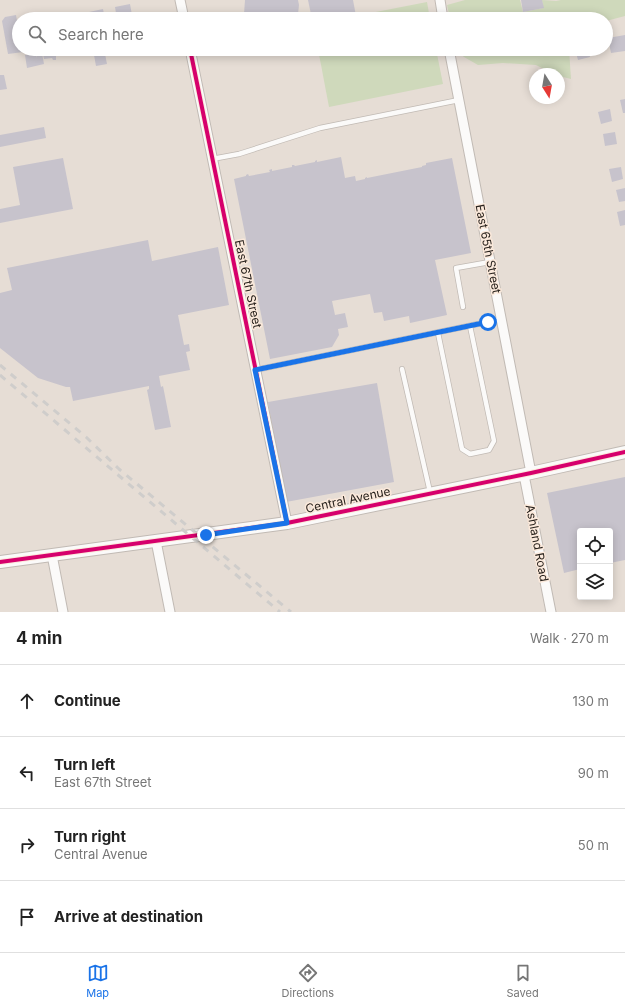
<!DOCTYPE html>
<html lang="en">
<head>
<meta charset="utf-8">
<style>
	body { margin:0; font-family:Inter,sans-serif; background:#f6f6f6; color:#222 }
	.controls { position:absolute; right:12px; bottom:12px; display:grid; overflow:hidden; border-radius:4px; box-shadow:0 2px 10px #0003 }
	.controls button { width:36px; height:36px; display:grid; place-items:center; padding:0; border:0; border-bottom:1px solid #e0e0e0; background:#fff; color:#222; font:20px sans-serif }
	.compass { position:absolute; left:529px; top:68px; width:36px; height:36px; border-radius:50%; background:#fff; box-shadow:0 2px 10px #0003; rotate:169deg }
	.stop { position:absolute; width:12px; height:12px; margin:-9px; border:3px solid #1a73e8; border-radius:50%; background:#fff }
	.stop.end { background:#1a73e8; border-color:#fff; box-shadow:0 1px 4px #0008 }
	.list { margin:0; padding:0; list-style:none }
	h2 { display:flex; justify-content:space-between; align-items:center; height:52px; margin:0; padding:0 16px; font-size:17px }
	h2 small { font-size:13px; font-weight:400; color:#767676 }
	.list li { display:grid; grid-template-columns:26px 1fr auto; gap:12px; align-items:center; box-sizing:border-box; height:72px; padding:0 16px; border-top:1px solid #e0e0e0 }
	.list b { display:block; font-size:15px; white-space:nowrap }
	.list p { margin:0; font-size:13px; white-space:nowrap; color:#767676 }
	.list em { font-size:13px; font-style:normal; color:#767676 }
	.icon { flex:none; width:22px; height:22px; fill:none; stroke:currentColor; stroke-width:2; stroke-linecap:round; stroke-linejoin:round }
	.map { position:relative; flex:none; width:625px; height:612px; overflow:hidden }
	.search { position:absolute; background:#fff; box-shadow:0 2px 10px #0003; left:12px; right:12px; top:12px; height:44px; display:flex; align-items:center; gap:10px; box-sizing:border-box; padding:0 14px; border-radius:22px; color:#767676; font-size:15px }
	.sheet { height:340px; background:#fff }
	nav { display:flex; justify-content:space-around; align-items:center; box-sizing:border-box; height:56px; border-top:1px solid #e0e0e0; background:#fff; font-size:11px; color:#767676 }
	nav a { display:grid; justify-items:center; gap:2px }
	nav .on { color:#1a73e8 }
	.map>svg:first-child { display:block }
	.green { fill:#cfd9bb }
	.building { fill:#c7c3cc }
	.lines { fill:none; stroke-linecap:round; stroke-linejoin:round }
	.service-casing { stroke:#c1bab4; stroke-width:6 }
	.minor-casing { stroke:#c1bab4; stroke-width:11 }
	.tertiary-casing { stroke:#c1bab4; stroke-width:14 }
	.service { stroke:#fbfaf9; stroke-width:4.5 }
	.minor { stroke:#fbfaf9; stroke-width:9 }
	.tertiary { stroke:#fbfaf9; stroke-width:12 }
	.rail { stroke:#cfcdcb; stroke-width:3; stroke-dasharray:7 7; stroke-linecap:butt }
	.cycleway-casing { stroke:#fbe9db; stroke-width:6 }
	.cycleway { stroke:#d6006c; stroke-width:4 }
	.route { stroke:#1a73e8; stroke-width:5 }
	.labels { text-anchor:middle; stroke-width:3; stroke-linejoin:round; paint-order:stroke }
	.street-label { font-size:12px; fill:#28221d; stroke:#fbe9db }
</style>
</head>
<body>
<div class="map">
<svg width="625" height="612" viewBox="0 0 625 612">
	<rect width="100%" height="100%" fill="#e6ddd5"/>
	<g class="green">
		<polygon points="465,0 520,0 523,12 543,8 542,0 556,1 561,0 625,0 625,16 606,21 606,19 450,19 447,5"/>
		<polygon points="427,2 430,19 340,19"/>
		<polygon points="318,49 436,49 443,84 329,107"/>
		<polygon points="457,49 569,49 571,79 559,76 559,74 554,74 536,65 503,63 478,65 464,57 457,51"/>
	</g>
	<g class="building">
		<polygon points="245,0 298,0 299,5 298,14 296,19 247,19 244,14"/>
		<polygon points="308,0 353,0 356,16 340,19 312,19"/>
		<polygon points="521,0 542,0 544,8 523,12"/>
		<polygon points="130,4 132,15 129,15 132,19 117,19 115,7"/>
		<polygon points="103,9 105,19 90,19 89,12"/>
		<polygon points="66,13 67,19 55,19 54,15"/>
		<polygon points="16,15 19,32 19,49 22,49 23,52 8,54 2,21 5,17"/>
		<polygon points="625,35 625,51 611,53 608,38"/>
		<polygon points="42,49 58,49 58,52 56,52 56,60 53,60 52,58 44,59"/>
		<polygon points="575,49 588,49 590,57 578,60"/>
		<polygon points="36,53 37,58 37,54 42,53 44,64 27,68 25,55"/>
		<polygon points="105,54 107,64 96,66 94,55"/>
		<polygon points="0,75 4,75 7,89 0,90"/>
		<polygon points="625,99 625,113 623,113 620,100"/>
		<polygon points="610,109 612,121 601,124 598,112"/>
		<polygon points="44,127 46,138 0,147 0,135"/>
		<polygon points="615,132 617,144 605,146 603,134"/>
		<polygon points="341,157 345,178 355,176 356,181 365,179 365,178 367,177 367,178 422,167 422,166 426,165 426,163 452,158 471,253 435,260 447,315 410,323 409,316 384,321 382,312 374,313 370,294 332,301 335,315 345,313 348,327 338,329 339,335 332,347 270,359 234,179 246,176 246,175 248,174 249,176 270,172 269,170 272,169 272,171 292,167 292,165 294,165 295,166 315,162 315,161 317,160 317,162"/>
		<polygon points="63,158 73,209 0,223 0,209 20,205 13,167"/>
		<polygon points="621,167 623,179 612,182 609,169"/>
		<polygon points="625,188 625,201 619,202 616,190"/>
		<polygon points="625,210 625,225 620,226 617,212"/>
		<polygon points="148,240 152,261 218,247 229,305 178,315 184,345 189,344 190,351 186,352 190,370 159,376 161,387 163,386 171,427 155,430 147,390 149,389 149,386 73,401 70,387 66,387 38,378 0,348 0,293 12,290 7,268"/>
		<polygon points="377,383 394,482 286,502 268,402"/>
		<polygon points="625,477 625,560 610,563 610,531 580,531 580,569 564,573 547,493"/>
	</g>
	<g class="lines">
		<defs>
			<g id="service">
				<polyline points="212,159 239,154 320,128 459,100"/>
				<polyline points="463,307 456,268 490,262"/>
				<polyline points="438,333 462,449 470,454 489,450 494,441 470,326"/>
				<polyline points="402,369 430,492"/>
				<polyline points="255,370 502,319"/>
			</g>
			<g id="minor">
				<polyline points="180,0 184,19"/>
				<polyline points="440,0 443,19"/>
				<polyline points="190,49 287,523"/>
				<polyline points="449,49 531,473"/>
				<polyline points="524,475 551,612"/>
				<polyline points="156,541 170,612"/>
				<polyline points="52,555 63,612"/>
			</g>
			<polyline id="tertiary" points="0,562 287,523 531,473 625,452"/>
		</defs>
		<use href="#service" class="service-casing"/>
		<use href="#minor" class="minor-casing"/>
		<use href="#tertiary" class="tertiary-casing"/>
		<use href="#service" class="service"/>
		<use href="#minor" class="minor"/>
		<use href="#tertiary" class="tertiary"/>
		<g class="rail">
			<polyline points="0,365 86,437 119,469 291,612"/>
			<polyline points="0,375 280,612"/>
		</g>
		<defs>
			<g id="cycleway">
				<polyline points="190,49 287,523"/>
				<polyline points="0,562 287,523 531,473 625,452"/>
			</g>
		</defs>
		<use href="#cycleway" class="cycleway-casing"/>
		<use href="#cycleway" class="cycleway"/>
	</g>
	<g class="lines">
		<polyline class="route" points="206,535 287,523 255,370 488,322"/>
	</g>
	<g class="labels">
		<g class="street-label">
			<text transform="translate(488 249) rotate(79)" y="4">East 65th Street</text>
			<text transform="translate(248 284) rotate(78)" y="4">East 67th Street</text>
			<text transform="translate(348 500) rotate(-12)" y="4">Central Avenue</text>
			<text transform="translate(537 543) rotate(79)" y="4">Ashland Road</text>
		</g>
	</g>
</svg>
<div class="controls">
<button><svg class="icon" aria-label="locate" viewBox="0 0 24 24"><circle cx="12" cy="12" r="6"/><path d="M12 2v4M12 18v4M2 12h4M18 12h4"/></svg></button>
<button><svg class="icon" aria-label="layers" viewBox="0 0 24 24"><path d="M12 4l9 5-9 5-9-5zM3 14l9 5 9-5"/></svg></button>
</div>
<svg class="compass" viewBox="-18 -18 36 36"><path d="M0-13l5 13h-10z" fill="#e53935"/><path d="M0 13l5-13h-10z" fill="#767676"/></svg>
<div class="stop" style="left:488px;top:322px"></div>
<div class="stop end" style="left:206px;top:535px"></div>
<div class="search"><svg class="icon" aria-label="search" viewBox="0 0 24 24"><circle cx="10" cy="10" r="6"/><path d="M15 15l6 6"/></svg>Search here</div>
</div>
<section class="sheet">
<h2>4 min<small>Walk · 270 m</small></h2>
<ul class="list">
<li><svg class="icon" aria-label="ahead" viewBox="0 0 24 24"><path d="M12 20V5M6 11l6-6 6 6"/></svg><div><b>Continue</b></div><em>130 m</em></li>
<li><svg class="icon" aria-label="left" viewBox="0 0 24 24"><path d="M17 20v-9H6M10 6l-5 5 5 5"/></svg><div><b>Turn left</b><p>East 67th Street</p></div><em>90 m</em></li>
<li><svg class="icon" aria-label="right" viewBox="0 0 24 24"><path d="M7 20v-9h11M14 6l5 5-5 5"/></svg><div><b>Turn right</b><p>Central Avenue</p></div><em>50 m</em></li>
<li><svg class="icon" aria-label="arrive" viewBox="0 0 24 24"><path d="M6 21V4h12l-3 4 3 4H6"/></svg><div><b>Arrive at destination</b></div></li>
</ul>
</section>
<nav>
<a class="on"><svg class="icon" aria-label="map" viewBox="0 0 24 24"><path d="M3 6l6-2 6 2 6-2v14l-6 2-6-2-6 2zM9 4v14M15 6v14"/></svg>Map</a>
<a><svg class="icon" aria-label="directions" viewBox="0 0 24 24"><path d="M12 3l9 9-9 9-9-9zM9 14v-3h6M13 9l2 2-2 2"/></svg>Directions</a>
<a><svg class="icon" aria-label="saved" viewBox="0 0 24 24"><path d="M7 4h10v16l-5-4-5 4z"/></svg>Saved</a>
</nav>
</body>
</html>
